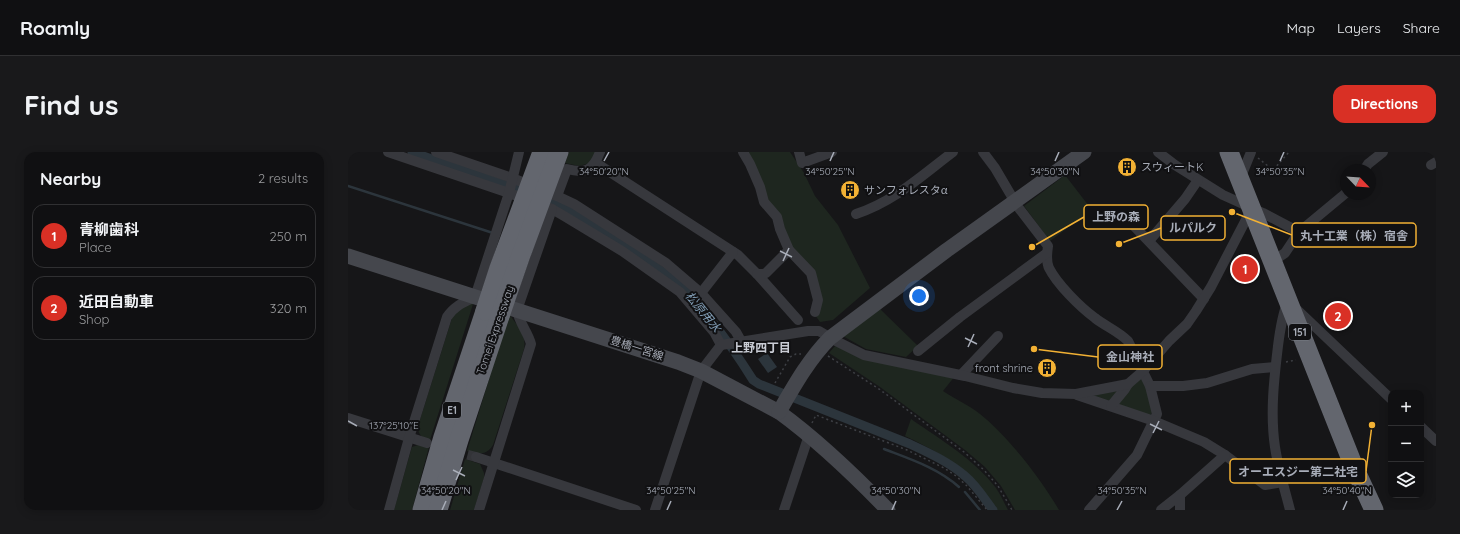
<!DOCTYPE html>
<html lang="en">
<head>
<meta charset="utf-8">
<style>
	body { margin:0; font-family:Quicksand,"Noto Sans JP",sans-serif; background:#19191b; color:#f1f3f6 }
	.controls { position:absolute; right:12px; bottom:12px; display:grid; overflow:hidden; border-radius:8px; box-shadow:0 2px 10px #0003 }
	.controls button { width:36px; height:36px; display:grid; place-items:center; padding:0; border:0; border-bottom:1px solid #303032; background:#101012; color:#f1f3f6; font:20px sans-serif }
	.compass { position:absolute; left:992px; top:12px; width:36px; height:36px; border-radius:50%; background:#101012; box-shadow:0 2px 10px #0003; rotate:115deg }
	.you { position:absolute; left:571px; top:144px; width:14px; height:14px; margin:-10px; border:3px solid #fff; border-radius:50%; background:#1a73e8; box-shadow:0 0 0 6px #1a73e833 }
	.badge { display:grid; place-items:center; width:26px; height:26px; border-radius:50%; background:#d93025; color:#fff; font-size:13px; font-weight:700 }
	.pin { position:absolute; translate:-50% -50%; border:2px solid #fff; box-shadow:0 1px 4px #0006 }
	.list { margin:0; padding:0; list-style:none }
	h2 { display:flex; justify-content:space-between; align-items:center; height:52px; margin:0; padding:0 16px; font-size:17px }
	h2 small { font-size:13px; font-weight:400; color:#9c9d9f }
	.list li { display:grid; grid-template-columns:26px 1fr auto; gap:12px; align-items:center; box-sizing:border-box; height:64px; margin:0 8px 8px; padding:0 8px; border:1px solid #303032; border-radius:12px }
	.list b { display:block; font-size:15px; white-space:nowrap }
	.list p { margin:0; font-size:13px; white-space:nowrap; color:#9c9d9f }
	.list em { font-size:13px; font-style:normal; color:#9c9d9f }
	.icon { flex:none; width:22px; height:22px; fill:none; stroke:currentColor; stroke-width:2; stroke-linecap:round; stroke-linejoin:round }
	.map { position:relative; flex:none; width:1088px; height:358px; overflow:hidden; border-radius:12px }
	header { display:flex; align-items:center; gap:24px; box-sizing:border-box; height:56px; padding:0 20px; background:#101012; border-bottom:1px solid #303032 }
	header strong { font-size:19px }
	nav { display:flex; gap:22px; margin-inline-start:auto; font-size:14px }
	.intro { display:flex; align-items:center; justify-content:space-between; box-sizing:border-box; height:96px; padding:0 24px }
	h1 { margin:0; font-size:28px }
	.button { padding:10px 18px; border-radius:12px; background:#d93025; color:#fff; font-size:14px; font-weight:700 }
	main { display:flex; gap:24px; padding:0 24px }
	aside { flex:1; background:#101012; border-radius:12px; box-shadow:0 2px 10px #0003 }
	.map>svg:first-child { display:block }
	.green { fill:#1e261f }
	.water { fill:#2c353c }
	.lines { fill:none; stroke-linecap:round; stroke-linejoin:round }
	.stream { stroke:#2c353c; stroke-width:2.5 }
	.canal { stroke:#2c353c; stroke-width:9 }
	.street-tunnel { stroke:#333438; stroke-width:10; stroke-dasharray:10 5; stroke-linecap:butt }
	.path { stroke:#3d3f44; stroke-width:1.5; stroke-dasharray:2 3; stroke-linecap:butt }
	.street { stroke:#37383d; stroke-width:10 }
	.secondary { stroke:#45474d; stroke-width:15 }
	.highway { stroke:#63666e; stroke-width:19 }
	.highway-bridge { stroke:#63666e; stroke-width:19 }
	.ticks { fill:none; stroke:#a8adb8; stroke-width:1.5 }
	.labels { text-anchor:middle; stroke-width:4; stroke-linejoin:round; paint-order:stroke }
	.shield { fill:#111113; stroke:#7b7e86; stroke-width:1 }
	.shield-label { font-size:10px; font-weight:bold; fill:#a8adb8 }
	.poi-label { font-size:11px; fill:#a8adb8; stroke:#111113; text-anchor:start }
	.street-label { font-size:11px; fill:#a8adb8; stroke:#111113 }
	.water-label { font-size:12px; font-style:italic; fill:#7f9bb3; stroke:#111113 }
	.neighbourhood-label { font-size:12px; font-weight:bold; fill:#c9ccd4; stroke:#111113 }
	.ticks-label { font-size:10px; text-anchor:middle; fill:#a8adb8; stroke:#111113; stroke-width:4; stroke-linejoin:round; paint-order:stroke }
	.leader { fill:none; stroke:#f2b134; stroke-width:1.5 }
	.callout-dot { fill:#f2b134; stroke:#111113; stroke-width:1.5 }
	.callout { fill:#111113; stroke:#f2b134; stroke-width:1.5 }
	.callout-label { font-size:12px; text-anchor:middle; font-weight:bold; fill:#a8adb8 }
</style>
</head>
<body>
<header>
<strong>Roamly</strong>
<nav><a>Map</a><a>Layers</a><a>Share</a></nav>
</header>
<div class="intro"><h1>Find us</h1><a class="button">Directions</a></div>
<main>
<aside>
<h2>Nearby<small>2 results</small></h2>
<ul class="list">
<li><span class="badge">1</span><div><b>青柳歯科</b><p>Place</p></div><em>250 m</em></li>
<li><span class="badge">2</span><div><b>近田自動車</b><p>Shop</p></div><em>320 m</em></li>
</ul>
</aside>
<div class="map">
<svg width="1088" height="358" viewBox="0 0 1088 358">
	<rect width="100%" height="100%" fill="#161618"/>
	<g class="green">
		<polygon points="221,0 248,0 242,11 231,14 217,11"/>
		<polygon points="400,0 442,0 456,21 467,44 490,73 522,136 485,168 472,170 467,163 474,146 443,95 418,48"/>
		<polygon points="717,23 744,58 702,89 676,54"/>
		<path d="M126 149 82 288C74 285 70 284 70 274L104 166 105 162Z"/>
		<polygon points="531,156 570,194 558,205 518,197 493,183"/>
		<path d="M161 162C169 173 179 183 176 197L145 293C138 304 130 302 119 299Z"/>
		<path d="M487 194 607 224 595 239C607 247 621 253 632 262 659 283 694 328 711 358H667L653 334 637 315 617 298 532 235 481 201Z"/>
		<polygon points="792,225 796,227 805,259 802,264 745,244"/>
		<path d="M563 267C593 288 626 307 648 336 653 343 656 351 660 358H649C642 349 636 339 629 331 609 310 582 296 557 284Z"/>
		<polygon points="70,293 81,295 64,358 46,358 63,298 64,295"/>
		<polygon points="117,307 132,312 136,321 136,326 126,358 102,358"/>
	</g>
	<polygon class="water" points="419,201 429,215 420,221 410,207"/>
	<g class="lines">
		<g class="stream">
			<polyline points="0,34 145,81"/>
			<path d="M536 297C562 307 590 316 611 335"/>
			<polyline points="617,340 632,358"/>
		</g>
		<path class="canal" d="M64 0 199 48 224 59 324 126C354 153 383 193 405 228L411 232 562 292C581 301 601 310 617 324 628 333 636 346 645 358"/>
		<polyline class="street-tunnel" points="105,299 128,305"/>
		<g class="path">
			<polyline points="910,6 925,18 941,0"/>
			<polyline points="480,204 531,237 616,300 636,318 650,334 664,358"/>
			<polyline points="938,210 948,208"/>
			<polyline points="427,231 442,205 448,202 453,202"/>
			<polyline points="464,271 468,263 559,298 596,316 608,324 619,334 639,358"/>
		</g>
		<g class="street">
			<polyline points="40,0 161,41 204,57 216,64 274,99 332,140 366,180 373,193"/>
			<polyline points="88,0 164,26 209,44 226,52 318,111 353,141 388,180 393,189"/>
			<polyline points="395,0 402,12 412,35 416,50 429,65 432,77 441,98 463,121 470,148 467,160"/>
			<polyline points="451,0 454,11 484,0"/>
			<path d="M635 0 647 16 670 55 700 94C699 101 698 110 701 116 709 132 732 155 747 166 757 174 770 179 780 189L802 234 809 262 789 303 741 358"/>
			<polyline points="810,0 827,13 875,43 915,61 951,80"/>
			<polyline points="248,11 390,103 409,122 450,168"/>
			<polyline points="1083,13 1088,10"/>
			<polyline points="1016,18 1020,12 1035,0"/>
			<polyline points="892,27 903,0"/>
			<path d="M209 44 219 17C238 22 245 18 252 0"/>
			<path d="M508 62C547 49 573 24 605 0"/>
			<polyline points="786,74 856,147"/>
			<polyline points="801,89 837,47 850,28"/>
			<polyline points="925,109 937,101 951,80 998,41"/>
			<polyline points="409,122 415,122 418,121 441,98"/>
			<polyline points="353,141 385,100"/>
			<polyline points="570,199 612,165 699,101"/>
			<polyline points="613,223 650,184"/>
			<polyline points="802,234 835,234 859,231 904,217 927,215"/>
			<polyline points="729,243 806,269 856,290 877,303 917,333 935,330"/>
			<polyline points="763,254 777,237 780,232"/>
			<polyline points="0,266 79,291"/>
			<polyline points="1073,275 1088,289"/>
			<polyline points="128,305 288,358"/>
			<path d="M41 358 61 286 99 165C106 154 116 150 127 145L161 41 171 0"/>
			<path d="M131 358 183 192C180 180 171 171 169 158L204 57"/>
			<polyline points="307,358 353,219 373,193 460,179 471,179 488,189 516,203 617,224 665,236 694,241 728,242 780,232 795,219 821,189 839,172 848,159 863,135 904,56"/>
			<polyline points="436,358 461,283"/>
			<polyline points="813,358 832,343"/>
			<polyline points="832,358 832,343 877,303"/>
			<path d="M942 358C937 338 930 316 927 295 922 262 926 227 930 194 932 178 934 163 940 149L1043 247"/>
		</g>
		<g class="secondary">
			<path d="M0 104 330 210 353 219 431 260C471 289 506 323 540 358"/>
			<path d="M431 260C446 234 461 207 482 186L599 98 736 0"/>
		</g>
		<g class="highway">
			<polyline points="881,0 1006,315 1026,358"/>
			<polyline points="74,358 95,285 137,159"/>
			<polyline points="90,358 111,288 152,164"/>
		</g>
		<g class="highway-bridge">
			<polyline points="137,159 151,116 194,0"/>
			<polyline points="152,164 173,103 211,0"/>
		</g>
	</g>
	<path class="ticks" d="M256 9 261 0M482 9 486 0M707 9 711 0M932 9 936 0M432 99 444 105M435 109 441 96M617 186 629 192M620 195 626 182M0 269 9 274M802 272 814 278M805 281 811 269M105 318 117 324M108 328 114 315M94 358 98 349M319 358 323 349M544 358 548 349M769 358 774 349M995 358 999 349"/>
	<defs>
		<symbol id="building-disc" viewBox="-11 -11 22 22"><circle r="9.5" fill="#f2b134" stroke="#111113"/><path d="M-4-6H4V6H1V3H-1V6H-4ZM-2.5-4.3h1.7v1.8h-1.7ZM.8-4.3h1.7v1.8H.8ZM-2.5-1h1.7V.8h-1.7ZM.8-1h1.7V.8H.8Z" fill="#111"/></symbol>
	</defs>
	<g fill-rule="evenodd">
		<use href="#building-disc" x="768" y="4" width="22" height="22"/>
		<use href="#building-disc" x="491" y="27" width="22" height="22"/>
		<use href="#building-disc" x="688" y="205" width="22" height="22"/>
	</g>
	<g class="labels">
		<g class="shield">
			<rect x="941" y="172" width="22" height="16" rx="3"/>
			<rect x="95" y="250" width="18" height="16" rx="3"/>
		</g>
		<g class="shield-label">
			<text x="952" y="184">151</text>
			<text x="104" y="262">E1</text>
		</g>
		<g class="poi-label">
			<text x="793" y="19">スウィートK</text>
			<text x="516" y="42">サンフォレスタα</text>
			<text x="685" y="220" text-anchor="end">front shrine</text>
		</g>
		<g class="street-label">
			<text transform="translate(147 178) rotate(-71)" y="4">Tomei Expressway</text>
			<text transform="translate(289 196) rotate(18)" y="4">豊橋一宮線</text>
		</g>
		<g class="water-label">
			<text transform="translate(355 160) rotate(51)" y="4">松原用水</text>
		</g>
		<g class="neighbourhood-label">
			<text x="413" y="200">上野四丁目</text>
		</g>
	</g>
	<g class="ticks-label">
		<text x="256" y="23">34°50'20"N</text>
		<text x="482" y="23">34°50'25"N</text>
		<text x="707" y="23">34°50'30"N</text>
		<text x="932" y="23">34°50'35"N</text>
		<text x="46" y="277">137°25'10"E</text>
		<text x="98" y="342">34°50'20"N</text>
		<text x="323" y="342">34°50'25"N</text>
		<text x="548" y="342">34°50'30"N</text>
		<text x="774" y="342">34°50'35"N</text>
		<text x="999" y="342">34°50'40"N</text>
	</g>
	<path class="leader" d="M684 95L736 65M771 92L813 76M884 60L944 83M686 197L750 205M1024 273L1018 319"/>
	<g class="callout-dot">
		<circle cx="684" cy="95" r="4"/>
		<circle cx="771" cy="92" r="4"/>
		<circle cx="884" cy="60" r="4"/>
		<circle cx="686" cy="197" r="4"/>
		<circle cx="1024" cy="273" r="4"/>
	</g>
	<g class="callout">
		<rect x="736" y="53" width="64" height="24" rx="4"/>
		<rect x="813" y="64" width="64" height="24" rx="4"/>
		<rect x="944" y="71" width="124" height="24" rx="4"/>
		<rect x="750" y="193" width="64" height="24" rx="4"/>
		<rect x="882" y="307" width="136" height="24" rx="4"/>
	</g>
	<g class="callout-label">
		<text x="768" y="69">上野の森</text>
		<text x="845" y="80">ルパルク</text>
		<text x="1006" y="88">丸十工業（株）宿舎</text>
		<text x="782" y="209">金山神社</text>
		<text x="950" y="324">オーエスジー第二社宅</text>
	</g>
</svg>
<div class="controls">
<button>+</button>
<button>−</button>
<button><svg class="icon" aria-label="layers" viewBox="0 0 24 24"><path d="M12 4l9 5-9 5-9-5zM3 14l9 5 9-5"/></svg></button>
</div>
<svg class="compass" viewBox="-18 -18 36 36"><path d="M0-13l5 13h-10z" fill="#e53935"/><path d="M0 13l5-13h-10z" fill="#9c9d9f"/></svg>
<div class="you"></div>
<div class="pin badge" style="left:897px;top:117px">1</div>
<div class="pin badge" style="left:990px;top:164px">2</div>
</div>
</main>
</body>
</html>
